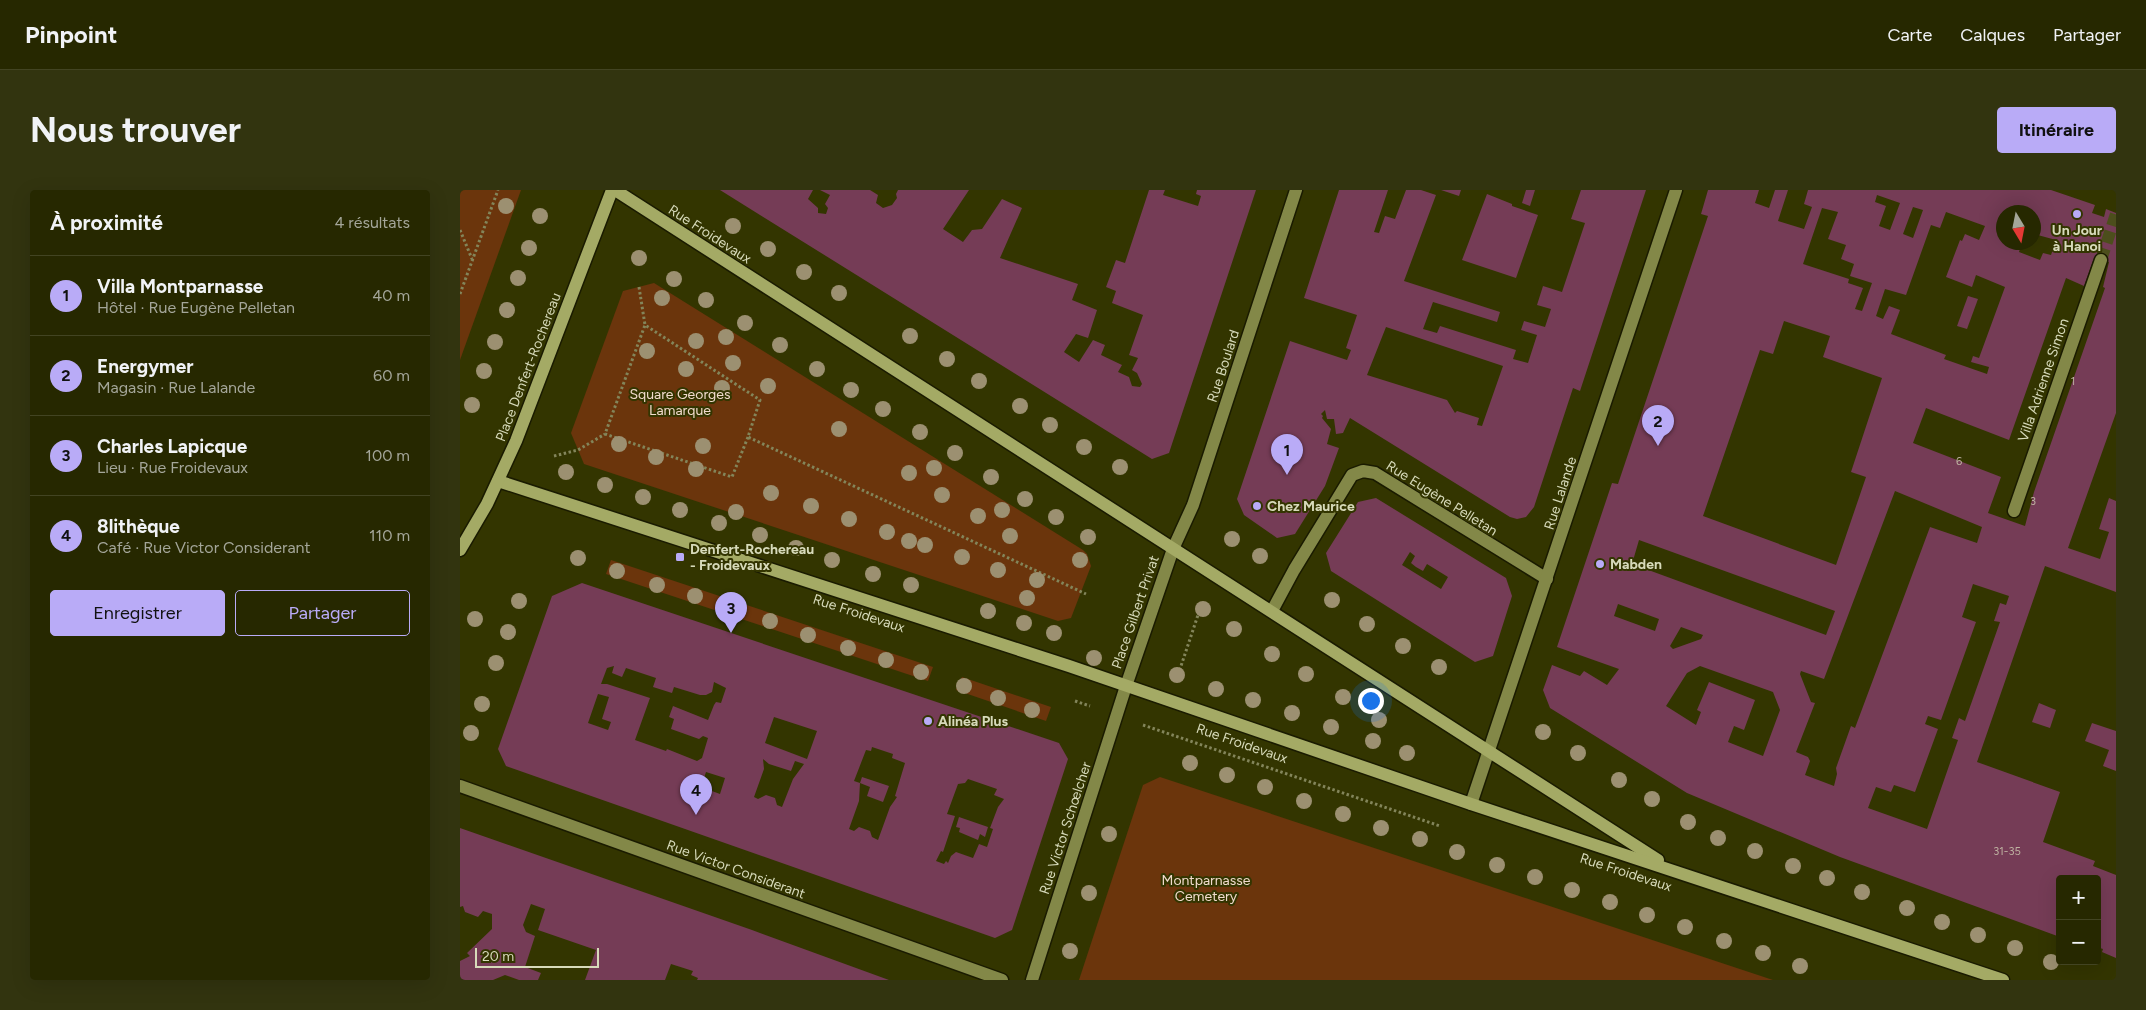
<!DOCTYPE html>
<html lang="fr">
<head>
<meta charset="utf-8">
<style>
	body { margin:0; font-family:Figtree,sans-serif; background:#32340f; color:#f1f3f6 }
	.controls { position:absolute; right:15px; bottom:15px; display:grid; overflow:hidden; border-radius:5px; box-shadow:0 5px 20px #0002 }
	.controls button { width:45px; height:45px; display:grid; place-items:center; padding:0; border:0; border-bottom:1px solid #424422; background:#262800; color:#f1f3f6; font:25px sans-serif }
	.compass { position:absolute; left:1536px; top:15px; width:45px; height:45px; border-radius:50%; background:#262800; box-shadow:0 5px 20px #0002; rotate:170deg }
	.scale { position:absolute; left:15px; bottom:12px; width:124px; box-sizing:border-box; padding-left:5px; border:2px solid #d7daba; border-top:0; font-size:14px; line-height:18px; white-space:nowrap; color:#d7daba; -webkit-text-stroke:4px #333500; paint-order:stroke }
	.you { position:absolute; left:910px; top:510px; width:18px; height:18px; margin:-12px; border:4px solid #fff; border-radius:50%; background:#1a73e8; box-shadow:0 0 0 8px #1a73e833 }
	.badge { display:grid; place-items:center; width:32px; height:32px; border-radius:50%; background:#b9abf7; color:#111; font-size:16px; font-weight:700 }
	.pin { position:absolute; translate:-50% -41px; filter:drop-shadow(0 1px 2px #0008) }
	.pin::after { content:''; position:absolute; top:26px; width:18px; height:15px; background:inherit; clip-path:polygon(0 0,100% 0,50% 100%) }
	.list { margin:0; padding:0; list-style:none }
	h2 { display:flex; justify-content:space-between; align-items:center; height:65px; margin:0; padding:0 20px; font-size:21px }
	h2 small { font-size:16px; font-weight:400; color:#a4a699 }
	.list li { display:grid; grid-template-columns:32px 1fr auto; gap:15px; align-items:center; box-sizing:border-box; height:80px; padding:0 20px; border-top:1px solid #424422 }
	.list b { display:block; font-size:19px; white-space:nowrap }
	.list p { margin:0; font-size:16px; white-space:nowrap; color:#a4a699 }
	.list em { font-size:16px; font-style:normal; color:#a4a699 }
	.actions { display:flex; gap:10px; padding:15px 20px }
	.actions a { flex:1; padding:11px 0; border:1px solid #b9abf7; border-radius:5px; text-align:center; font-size:18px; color:#b9abf7 }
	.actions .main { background:#b9abf7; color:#111 }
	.map { position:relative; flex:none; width:1656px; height:790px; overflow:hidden; border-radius:5px }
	header { display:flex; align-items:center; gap:30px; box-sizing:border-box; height:70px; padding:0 25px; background:#262800; border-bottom:1px solid #424422 }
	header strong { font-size:24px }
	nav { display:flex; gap:28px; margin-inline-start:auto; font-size:18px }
	.intro { display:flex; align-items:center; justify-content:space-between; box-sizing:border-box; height:120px; padding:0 30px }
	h1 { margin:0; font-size:35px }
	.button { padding:12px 22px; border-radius:5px; background:#b9abf7; color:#111; font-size:18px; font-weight:700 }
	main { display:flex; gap:30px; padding:0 30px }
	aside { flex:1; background:#262800; border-radius:5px; box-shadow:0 5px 20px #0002 }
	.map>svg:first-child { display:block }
	.green { fill:#6b350c }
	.building { fill:#753c56; fill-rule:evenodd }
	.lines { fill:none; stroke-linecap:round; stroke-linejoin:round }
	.minor-tunnel { stroke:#4c4e1c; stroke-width:12; stroke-dasharray:12 6; stroke-linecap:butt }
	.minor-casing { stroke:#1a1b00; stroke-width:15 }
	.major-casing { stroke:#1a1b00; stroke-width:15 }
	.path { stroke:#83855a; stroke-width:3; stroke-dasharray:2.5 2.5; stroke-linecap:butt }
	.minor { stroke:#838848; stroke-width:12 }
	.major { stroke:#a4aa65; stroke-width:12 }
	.tree { fill:#9c9071 }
	.poi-dot { fill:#b9abf7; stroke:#333500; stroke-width:2 }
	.labels { text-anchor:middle; stroke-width:4; stroke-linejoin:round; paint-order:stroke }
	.number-label { font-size:11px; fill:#beb2a1 }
	.poi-label { font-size:14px; font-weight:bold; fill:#d7daba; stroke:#333500; text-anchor:start }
	.street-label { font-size:14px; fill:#d7daba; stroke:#333500 }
	.park-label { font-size:14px; fill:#f2dbcd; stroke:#333500 }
</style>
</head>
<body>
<header>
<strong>Pinpoint</strong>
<nav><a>Carte</a><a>Calques</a><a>Partager</a></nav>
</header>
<div class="intro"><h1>Nous trouver</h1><a class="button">Itinéraire</a></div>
<main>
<aside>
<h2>À proximité<small>4 résultats</small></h2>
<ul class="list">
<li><span class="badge">1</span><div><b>Villa Montparnasse</b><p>Hôtel · Rue Eugène Pelletan</p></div><em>40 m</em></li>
<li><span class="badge">2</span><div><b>Energymer</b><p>Magasin · Rue Lalande</p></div><em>60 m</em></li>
<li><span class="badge">3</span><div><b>Charles Lapicque</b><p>Lieu · Rue Froidevaux</p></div><em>100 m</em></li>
<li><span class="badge">4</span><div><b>8lithèque</b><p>Café · Rue Victor Considerant</p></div><em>110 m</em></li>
</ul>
<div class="actions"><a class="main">Enregistrer</a><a>Partager</a></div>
</aside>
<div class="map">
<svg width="1656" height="790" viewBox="0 0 1656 790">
	<rect width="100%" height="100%" fill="#333500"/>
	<g class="green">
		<polygon points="0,0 61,0 0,170"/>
		<polygon points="194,93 623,360 627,364 631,376 611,428 598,431 124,274 111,243 163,101"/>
		<polygon points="151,370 473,477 468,491 146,384"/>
		<polygon points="502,487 591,517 586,531 496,500"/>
		<polygon points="700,587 1313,790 619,790 683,595"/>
	</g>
	<g class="building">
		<polygon points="260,0 353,0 348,9 358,18 358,23 366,24 368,18 365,14 370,5 360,0 410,0 418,5 416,13 423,18 432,15 437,8 436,4 438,0 509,0 483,39 503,52 512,40 522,39 542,9 562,18 540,68 618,94 612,110 637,120 628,148 616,144 604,162 619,172 633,150 645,155 641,165 662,175 658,182 669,187 672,196 680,197 682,194 677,183 672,180 678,168 669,165 683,125 652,113 656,101 646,97 656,70 665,73 689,0 705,0 703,5 738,16 741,6 736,4 737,0 796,0 709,263 692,269"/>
		<path d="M879 0H928L914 42 919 43 925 26 935 29 946 0H961L976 5 944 91 1040 122 1037 132 973 112 963 139 977 143 980 136 1056 160 1053 169 1068 173 1077 145 1061 140 1064 131 1085 137 1091 119 1077 115 1083 96 1102 102 1125 33 1111 29 1121 0H1186L1120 201 1113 198 1074 317 1066 327 1057 329 1050 327 890 228 883 243 876 244 874 229H867L865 220 861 224 863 226 862 228 871 239 867 254 879 258 865 296 835 344 817 348 784 325 777 309 830 151 887 170 891 160 886 158 897 125 844 108ZM926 137 1043 176 1022 236 1017 235 1019 228 997 221 995 223 987 210 907 185Z"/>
		<polygon points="981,0 1001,0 999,6"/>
		<polygon points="1066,0 1075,0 1070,16 1062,13"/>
		<path d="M1248 0H1299L1295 13 1309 18 1315 0H1328L1318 31 1344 39 1352 17 1344 14 1348 0H1591L1635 15 1632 23 1644 27 1646 19 1656 23V223L1608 358 1640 369 1649 342 1639 339 1649 308 1656 311V402L1585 376 1517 572 1600 602 1583 652 1635 671 1633 676 1656 685V768L1642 762 1643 759 1637 757V689H1600V747L1380 667 1227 603 1090 518 1083 500 1092 475 1120 486 1124 481 1147 495 1159 479 1097 457 1152 293 1158 294 1248 26 1241 24ZM1417 5 1440 13 1430 40 1419 36 1426 16 1415 12ZM1453 17 1463 20 1453 48 1443 44ZM1362 18 1378 22 1368 49 1386 55 1381 69 1394 74 1390 86 1412 93 1402 121 1395 119 1403 98 1388 93 1389 89 1343 74ZM1486 22 1525 36 1519 50 1505 44 1502 51 1500 50 1486 87 1512 97 1516 85 1545 97 1519 168 1513 166 1511 172 1529 177 1527 184 1484 169 1486 165 1431 144 1440 120 1429 116 1423 129 1416 126 1425 99 1446 105 1471 35 1480 38ZM1544 22H1574V44L1596 50 1591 65 1583 63 1580 70 1559 62 1562 52H1544ZM1634 68 1649 72 1643 97 1645 98 1574 302 1565 336 1528 323 1541 287 1453 253 1466 218 1549 250 1606 88 1624 96ZM1324 131 1370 146 1363 167 1422 188 1391 282 1406 287 1376 375 1243 326 1300 160 1313 164ZM1435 301 1522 337 1517 353 1470 337 1395 538 1391 536 1376 578 1377 584 1374 596 1345 585 1350 571 1348 567 1336 562 1355 513 1351 512 1340 484 1341 481 1364 489ZM1179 350 1375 421 1366 445 1172 374ZM1513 394 1549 406 1546 415 1540 413 1534 431 1540 432 1505 531 1499 528 1492 548 1498 550 1467 639 1408 618 1416 597 1431 602 1434 595 1455 602 1478 539 1465 534 1468 526 1481 530 1516 432 1502 427ZM1158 414 1199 429 1195 441 1154 426ZM1221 437 1243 445 1241 449 1213 459 1210 456ZM1240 476 1313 502 1320 520 1303 566 1268 552 1274 536 1284 540 1295 510 1249 492 1237 520 1241 522 1236 535 1206 516 1227 483Z"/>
		<polygon points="1027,4 1052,14 1052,16 1078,25 1056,88 1002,70"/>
		<polygon points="1508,106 1518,109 1507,139 1497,136"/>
		<path d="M916 308 1046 388 1052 406 1033 466 1015 472 871 381 866 363 898 312ZM950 362 955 366 951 373 956 377 963 381 967 374 988 387 981 399 942 375Z"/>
		<path d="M122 393 599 553 608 569 552 740 535 748 46 576 38 559 92 406ZM154 476 152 483 162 487 166 478 196 488 193 497 212 503 214 497 240 505H246L252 502 254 492 266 498 261 513 256 512 254 515 248 530 213 516 209 527 214 529 211 539 239 549 243 546 248 548 242 568 237 571 207 559 206 561 175 550 190 508 147 494H141L147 478ZM138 504 149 507 142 529 151 532 148 540 128 533ZM314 527 357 541 347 569 305 553ZM412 557 433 564 432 568 445 573 435 606 437 607 430 617 418 650 412 647 410 641 399 637 394 641 389 639 399 611 400 593 394 591 406 560 411 561ZM303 569 309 574 331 581 335 571 344 574 333 589 322 617 317 615 315 608 306 605 298 609 294 607 304 579ZM246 582 265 588 260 604 241 597ZM508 589 537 599 534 605 544 609 538 617 530 638 533 639 527 657 519 654 513 668 496 662 491 666 488 673 486 671 484 674 476 671 481 661 483 662 495 626 487 624 498 594 505 593Z"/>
		<polygon points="1579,513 1596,520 1590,538 1572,532"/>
		<polygon points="1632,533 1656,541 1656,581 1643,576 1649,560 1625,551"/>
		<polygon points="402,587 429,596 423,612 407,606 410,597 400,593"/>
		<polygon points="499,627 528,637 525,647 520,644 518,650 499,642 500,638 496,637"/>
		<polygon points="0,638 292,740 429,790 237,790 238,788 231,785 233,781 211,774 205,790 125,790 136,760 78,740 85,719 71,714 63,735 66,742 75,746 65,777 81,783 78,790 59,790 45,785 33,790 0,790 0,771 10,766 7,763 32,739 32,724 23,721 18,727 5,722 3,716 0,717"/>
	</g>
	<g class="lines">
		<polyline class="minor-tunnel" points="1641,70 1656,24"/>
		<defs>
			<g id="minor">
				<polyline points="1554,321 1641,70"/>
				<polyline points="812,421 834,380 892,285 903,281 915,283 1087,389"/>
				<polyline points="0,596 542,790"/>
				<polyline points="1011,614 1216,0"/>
				<polyline points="572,790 666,496 713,359 733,315 836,0"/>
			</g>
			<g id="major">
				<polyline points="155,0 1198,670"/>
				<polyline points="38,291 609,476 1011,614 1543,790"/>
				<polyline points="0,360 27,314 56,251 152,0"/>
			</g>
		</defs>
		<use href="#minor" class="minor-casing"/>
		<use href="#major" class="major-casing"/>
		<g class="path">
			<polyline points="0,40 12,69"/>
			<polyline points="179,97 185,135"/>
			<polyline points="0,104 38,0"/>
			<polyline points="288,247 272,287 145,244 185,135 300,210 288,247 626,404"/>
			<polyline points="94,266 118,260 145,244"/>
			<polyline points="718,485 742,413"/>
			<polyline points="615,511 630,516"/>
			<polyline points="683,535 980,636"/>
		</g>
		<use href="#minor" class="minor"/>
		<use href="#major" class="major"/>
	</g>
	<g class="tree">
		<circle cx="46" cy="16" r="8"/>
		<circle cx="80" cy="26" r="8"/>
		<circle cx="273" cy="36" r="8"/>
		<circle cx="69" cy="58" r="8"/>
		<circle cx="308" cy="59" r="8"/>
		<circle cx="179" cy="68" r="8"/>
		<circle cx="344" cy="82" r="8"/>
		<circle cx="58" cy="88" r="8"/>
		<circle cx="214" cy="89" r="8"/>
		<circle cx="379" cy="103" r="8"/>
		<circle cx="202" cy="108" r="8"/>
		<circle cx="246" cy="110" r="8"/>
		<circle cx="47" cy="120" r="8"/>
		<circle cx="285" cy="133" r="8"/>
		<circle cx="450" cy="146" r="8"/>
		<circle cx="266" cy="147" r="8"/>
		<circle cx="236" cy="151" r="8"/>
		<circle cx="35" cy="152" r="8"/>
		<circle cx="320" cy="155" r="8"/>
		<circle cx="187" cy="161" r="8"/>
		<circle cx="487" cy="169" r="8"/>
		<circle cx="273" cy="173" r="8"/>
		<circle cx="226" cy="179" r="8"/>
		<circle cx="357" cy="179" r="8"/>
		<circle cx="24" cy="181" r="8"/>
		<circle cx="519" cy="191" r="8"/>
		<circle cx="308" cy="196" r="8"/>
		<circle cx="262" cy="198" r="8"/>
		<circle cx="391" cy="200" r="8"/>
		<circle cx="12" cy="215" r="8"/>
		<circle cx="560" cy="216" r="8"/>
		<circle cx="423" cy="219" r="8"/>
		<circle cx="590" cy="235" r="8"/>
		<circle cx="379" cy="239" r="8"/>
		<circle cx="460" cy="242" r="8"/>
		<circle cx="159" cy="254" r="8"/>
		<circle cx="243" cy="256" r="8"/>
		<circle cx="624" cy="257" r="8"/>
		<circle cx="495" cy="263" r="8"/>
		<circle cx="196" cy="267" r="8"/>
		<circle cx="660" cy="277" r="8"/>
		<circle cx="474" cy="278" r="8"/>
		<circle cx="236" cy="279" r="8"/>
		<circle cx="106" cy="282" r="8"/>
		<circle cx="449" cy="283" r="8"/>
		<circle cx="531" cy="287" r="8"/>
		<circle cx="145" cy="295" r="8"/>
		<circle cx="311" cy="303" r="8"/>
		<circle cx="482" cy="305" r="8"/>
		<circle cx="183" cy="307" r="8"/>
		<circle cx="565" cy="309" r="8"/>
		<circle cx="351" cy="316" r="8"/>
		<circle cx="220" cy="320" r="8"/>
		<circle cx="542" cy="320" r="8"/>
		<circle cx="276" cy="322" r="8"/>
		<circle cx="518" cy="326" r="8"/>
		<circle cx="596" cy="327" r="8"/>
		<circle cx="389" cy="329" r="8"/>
		<circle cx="259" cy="333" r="8"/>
		<circle cx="427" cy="342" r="8"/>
		<circle cx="300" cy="345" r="8"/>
		<circle cx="550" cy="346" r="8"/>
		<circle cx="628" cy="347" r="8"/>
		<circle cx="772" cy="349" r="8"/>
		<circle cx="449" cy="351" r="8"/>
		<circle cx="465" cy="355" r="8"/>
		<circle cx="336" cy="358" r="8"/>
		<circle cx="800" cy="366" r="8"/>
		<circle cx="502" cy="367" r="8"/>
		<circle cx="118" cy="368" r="8"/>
		<circle cx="372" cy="370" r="8"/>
		<circle cx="620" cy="370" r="8"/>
		<circle cx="538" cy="380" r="8"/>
		<circle cx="157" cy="381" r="8"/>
		<circle cx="413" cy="384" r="8"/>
		<circle cx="577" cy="390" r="8"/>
		<circle cx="197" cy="395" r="8"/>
		<circle cx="451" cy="395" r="8"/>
		<circle cx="235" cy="406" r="8"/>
		<circle cx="567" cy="408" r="8"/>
		<circle cx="872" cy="410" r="8"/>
		<circle cx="59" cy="411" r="8"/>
		<circle cx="272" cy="419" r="8"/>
		<circle cx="743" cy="419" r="8"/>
		<circle cx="528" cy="421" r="8"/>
		<circle cx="15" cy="429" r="8"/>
		<circle cx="310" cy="431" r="8"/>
		<circle cx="564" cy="433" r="8"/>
		<circle cx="907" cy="434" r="8"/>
		<circle cx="774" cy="439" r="8"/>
		<circle cx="48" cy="442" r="8"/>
		<circle cx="594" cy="443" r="8"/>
		<circle cx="348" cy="445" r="8"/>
		<circle cx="943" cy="456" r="8"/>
		<circle cx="388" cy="458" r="8"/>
		<circle cx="812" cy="464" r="8"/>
		<circle cx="634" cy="468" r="8"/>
		<circle cx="426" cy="470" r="8"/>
		<circle cx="36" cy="473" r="8"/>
		<circle cx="979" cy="477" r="8"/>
		<circle cx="461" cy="482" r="8"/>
		<circle cx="846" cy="484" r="8"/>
		<circle cx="717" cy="485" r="8"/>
		<circle cx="504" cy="496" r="8"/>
		<circle cx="756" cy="499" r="8"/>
		<circle cx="883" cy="507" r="8"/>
		<circle cx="538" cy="508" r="8"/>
		<circle cx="793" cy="510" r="8"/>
		<circle cx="22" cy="514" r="8"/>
		<circle cx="572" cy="520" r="8"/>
		<circle cx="832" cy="523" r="8"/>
		<circle cx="919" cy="530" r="8"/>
		<circle cx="871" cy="537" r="8"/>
		<circle cx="1083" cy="542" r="8"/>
		<circle cx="11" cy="543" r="8"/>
		<circle cx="913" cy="551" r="8"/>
		<circle cx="947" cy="563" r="8"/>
		<circle cx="1118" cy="563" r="8"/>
		<circle cx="730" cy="573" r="8"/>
		<circle cx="767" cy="585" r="8"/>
		<circle cx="1159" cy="590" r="8"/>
		<circle cx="805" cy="597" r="8"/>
		<circle cx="1192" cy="609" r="8"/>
		<circle cx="844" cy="611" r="8"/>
		<circle cx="883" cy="624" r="8"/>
		<circle cx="1228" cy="632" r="8"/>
		<circle cx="921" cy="638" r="8"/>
		<circle cx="649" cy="644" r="8"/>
		<circle cx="1258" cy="648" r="8"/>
		<circle cx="960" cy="649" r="8"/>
		<circle cx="1295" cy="661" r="8"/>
		<circle cx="997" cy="662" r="8"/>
		<circle cx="1037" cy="675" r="8"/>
		<circle cx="1333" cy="676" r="8"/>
		<circle cx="1075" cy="687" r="8"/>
		<circle cx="1367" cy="688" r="8"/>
		<circle cx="1112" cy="700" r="8"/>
		<circle cx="1402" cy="702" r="8"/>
		<circle cx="629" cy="703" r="8"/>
		<circle cx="1150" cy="712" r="8"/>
		<circle cx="1447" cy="718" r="8"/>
		<circle cx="1187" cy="725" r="8"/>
		<circle cx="1482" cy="732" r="8"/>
		<circle cx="1225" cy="737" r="8"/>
		<circle cx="1518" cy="745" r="8"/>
		<circle cx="1264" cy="751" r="8"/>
		<circle cx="1555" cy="758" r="8"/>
		<circle cx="610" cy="761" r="8"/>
		<circle cx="1303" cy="763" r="8"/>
		<circle cx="1591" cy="772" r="8"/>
		<circle cx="1340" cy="776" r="8"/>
	</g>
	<g class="poi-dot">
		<circle cx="1617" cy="24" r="5"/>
		<circle cx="797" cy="316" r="5"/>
		<rect x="215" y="362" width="10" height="10" rx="2.5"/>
		<circle cx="1140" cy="374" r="5"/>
		<circle cx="468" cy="531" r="5"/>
	</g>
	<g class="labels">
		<g class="number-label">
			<text x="1613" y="195">1</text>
			<text x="1499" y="275">6</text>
			<text x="1573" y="315">3</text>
			<text x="1547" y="665">31-35</text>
		</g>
		<g class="poi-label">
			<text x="1617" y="45" text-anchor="middle">Un Jour<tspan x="1617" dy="16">à Hanoi</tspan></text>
			<text x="807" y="321">Chez Maurice</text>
			<text x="230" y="364">Denfert-Rochereau<tspan x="230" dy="16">- Froidevaux</tspan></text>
			<text x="1150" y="379">Mabden</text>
			<text x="478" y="536">Alinéa Plus</text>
		</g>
		<g class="street-label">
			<text transform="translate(250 44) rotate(33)" y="5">Rue Froidevaux</text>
			<text transform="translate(763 176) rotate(-72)" y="5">Rue Boulard</text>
			<text transform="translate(68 177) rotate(-69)" y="5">Place Denfert-Rochereau</text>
			<text transform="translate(1583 190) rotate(-71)" y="5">Villa Adrienne Simon</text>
			<text transform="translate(1100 303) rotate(-72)" y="5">Rue Lalande</text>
			<text transform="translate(982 308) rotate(32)" y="5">Rue Eugène Pelletan</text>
			<text transform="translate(675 422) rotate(-71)" y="5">Place Gilbert Privat</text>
			<text transform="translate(399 423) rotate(18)" y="5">Rue Froidevaux</text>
			<text transform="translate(782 553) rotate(19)" y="5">Rue Froidevaux</text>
			<text transform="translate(605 638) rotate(-72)" y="5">Rue Victor Schœlcher</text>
			<text transform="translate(276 679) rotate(20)" y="5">Rue Victor Considerant</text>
			<text transform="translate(1166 682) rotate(18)" y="5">Rue Froidevaux</text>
		</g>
		<g class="park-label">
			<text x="220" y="209">Square Georges<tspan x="220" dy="16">Lamarque</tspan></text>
			<text x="746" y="695">Montparnasse<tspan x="746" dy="16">Cemetery</tspan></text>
		</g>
	</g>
</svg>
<div class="controls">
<button>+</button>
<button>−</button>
</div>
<svg class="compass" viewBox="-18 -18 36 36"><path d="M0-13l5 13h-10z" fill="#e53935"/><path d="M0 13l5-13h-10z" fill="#a4a699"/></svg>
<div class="scale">20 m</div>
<div class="you"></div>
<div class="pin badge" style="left:827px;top:285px">1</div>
<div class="pin badge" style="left:1198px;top:256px">2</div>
<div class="pin badge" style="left:271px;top:443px">3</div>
<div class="pin badge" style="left:236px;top:625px">4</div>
</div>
</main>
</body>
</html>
